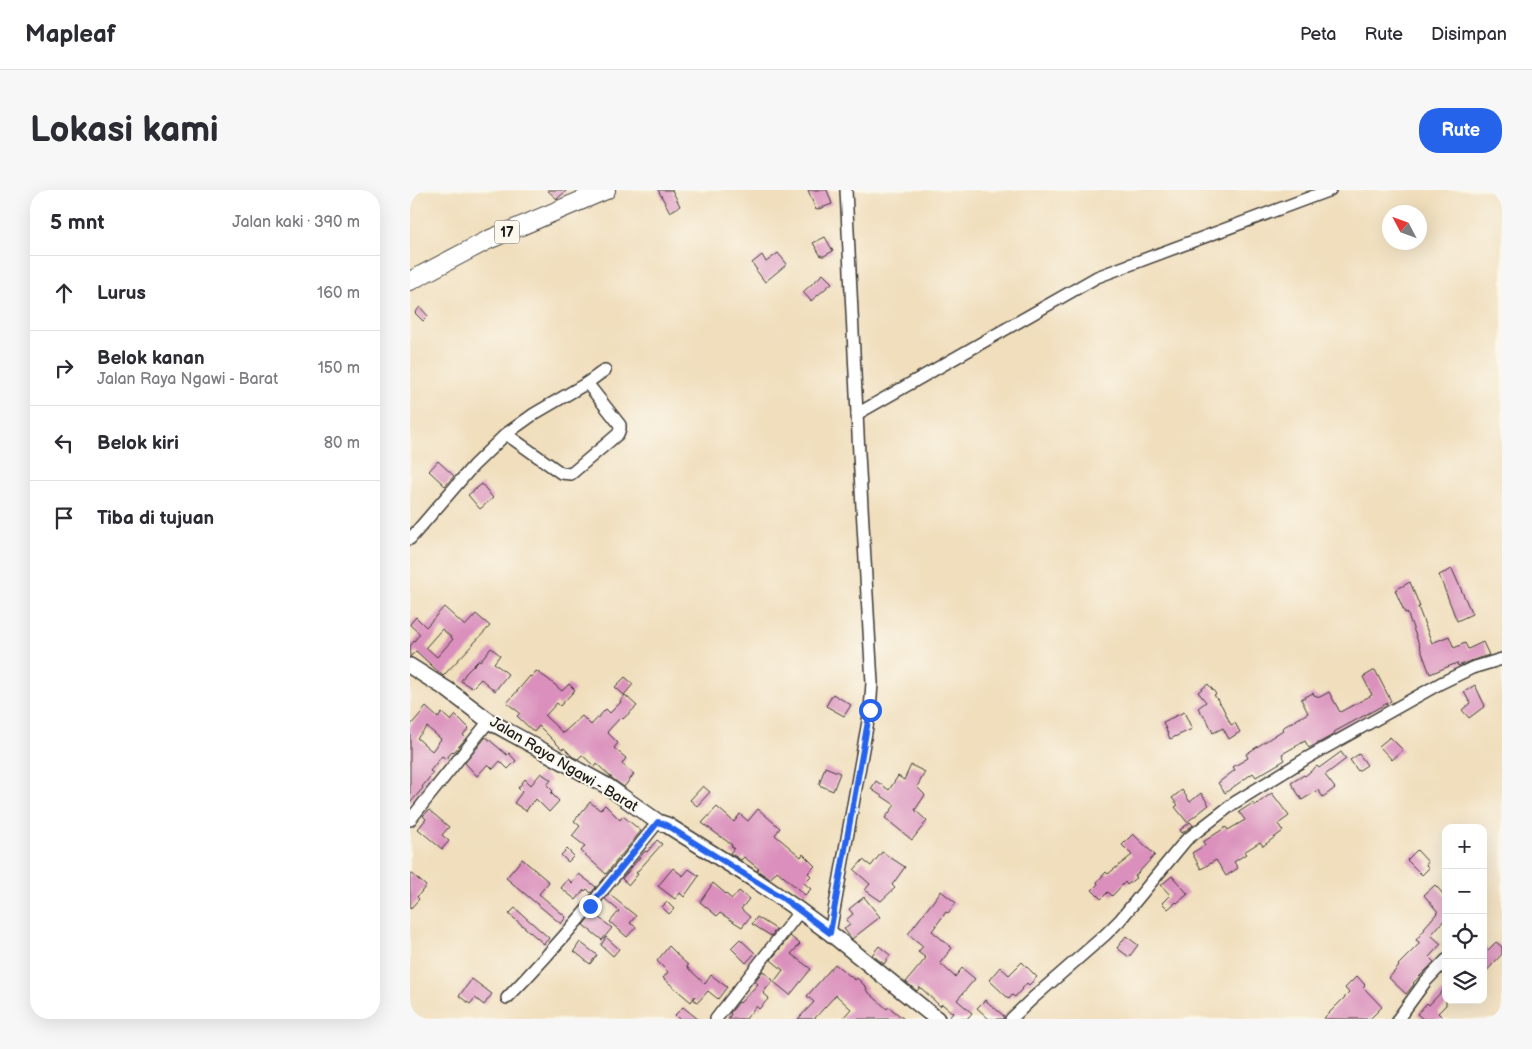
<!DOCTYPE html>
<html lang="id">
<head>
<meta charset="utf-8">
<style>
	body { margin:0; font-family:"Balsamiq Sans",sans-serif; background:#f7f7f7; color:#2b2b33 }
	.controls { position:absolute; right:15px; bottom:15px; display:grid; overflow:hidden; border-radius:10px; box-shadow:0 5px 20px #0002 }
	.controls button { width:45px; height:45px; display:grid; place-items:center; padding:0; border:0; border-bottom:1px solid #e1e1e2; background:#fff; color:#2b2b33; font:25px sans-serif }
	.compass { position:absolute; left:972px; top:15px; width:45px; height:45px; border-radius:50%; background:#fff; box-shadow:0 5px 20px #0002; rotate:311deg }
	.stop { position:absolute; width:15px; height:15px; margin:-11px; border:4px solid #2563eb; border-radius:50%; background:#fff }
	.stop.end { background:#2563eb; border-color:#fff; box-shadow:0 1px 5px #0008 }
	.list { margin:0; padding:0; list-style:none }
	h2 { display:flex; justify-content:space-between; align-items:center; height:65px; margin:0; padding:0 20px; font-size:21px }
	h2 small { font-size:16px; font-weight:400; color:#7c7c81 }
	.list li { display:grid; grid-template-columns:32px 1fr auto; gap:15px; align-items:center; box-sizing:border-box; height:75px; padding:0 20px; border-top:1px solid #e1e1e2 }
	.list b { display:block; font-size:19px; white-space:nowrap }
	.list p { margin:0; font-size:16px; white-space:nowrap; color:#7c7c81 }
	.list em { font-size:16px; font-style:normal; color:#7c7c81 }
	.icon { flex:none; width:28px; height:28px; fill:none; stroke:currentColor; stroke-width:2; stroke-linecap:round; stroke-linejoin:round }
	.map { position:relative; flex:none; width:1092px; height:829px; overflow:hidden; border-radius:20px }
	header { display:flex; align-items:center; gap:30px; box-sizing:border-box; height:70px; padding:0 25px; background:#fff; border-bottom:1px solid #e1e1e2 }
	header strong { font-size:24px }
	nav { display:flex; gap:28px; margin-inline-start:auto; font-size:18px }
	.intro { display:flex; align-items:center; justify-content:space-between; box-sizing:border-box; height:120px; padding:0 30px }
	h1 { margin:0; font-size:35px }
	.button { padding:12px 22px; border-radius:20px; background:#2563eb; color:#fff; font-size:18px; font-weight:700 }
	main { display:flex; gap:30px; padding:0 30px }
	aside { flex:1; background:#fff; border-radius:20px; box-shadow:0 5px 20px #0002 }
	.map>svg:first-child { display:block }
	.building { fill:#da8fbc; fill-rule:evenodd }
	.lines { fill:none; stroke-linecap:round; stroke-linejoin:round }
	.minor-casing { stroke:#3c3934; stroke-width:14 }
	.secondary-casing { stroke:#3c3934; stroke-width:18 }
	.trunk-casing { stroke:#3c3934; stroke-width:20 }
	.minor { stroke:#fff; stroke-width:11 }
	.secondary { stroke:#fff; stroke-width:15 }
	.trunk { stroke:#fff; stroke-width:18 }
	.route { stroke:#2563eb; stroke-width:6 }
	.labels { text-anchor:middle; stroke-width:4; stroke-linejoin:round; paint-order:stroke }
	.shield { fill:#fbf7ec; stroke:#5f5e5a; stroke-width:1 }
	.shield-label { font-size:14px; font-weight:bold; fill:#1c1c1c }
	.street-label { font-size:15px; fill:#1c1c1c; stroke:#fbf7ec }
</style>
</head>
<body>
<header>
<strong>Mapleaf</strong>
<nav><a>Peta</a><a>Rute</a><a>Disimpan</a></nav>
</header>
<div class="intro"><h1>Lokasi kami</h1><a class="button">Rute</a></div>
<main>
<aside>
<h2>5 mnt<small>Jalan kaki · 390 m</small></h2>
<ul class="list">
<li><svg class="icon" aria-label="ahead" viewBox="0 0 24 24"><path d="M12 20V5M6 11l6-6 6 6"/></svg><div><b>Lurus</b></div><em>160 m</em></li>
<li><svg class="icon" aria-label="right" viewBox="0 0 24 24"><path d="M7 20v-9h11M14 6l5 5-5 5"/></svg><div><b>Belok kanan</b><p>Jalan Raya Ngawi - Barat</p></div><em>150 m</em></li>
<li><svg class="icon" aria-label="left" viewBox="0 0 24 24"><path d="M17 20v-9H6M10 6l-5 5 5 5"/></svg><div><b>Belok kiri</b></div><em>80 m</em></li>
<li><svg class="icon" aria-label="arrive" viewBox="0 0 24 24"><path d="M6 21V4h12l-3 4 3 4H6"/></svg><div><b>Tiba di tujuan</b></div></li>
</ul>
</aside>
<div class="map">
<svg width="1092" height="829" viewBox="0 0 1092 829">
	<rect width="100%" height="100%" fill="#fbf7ec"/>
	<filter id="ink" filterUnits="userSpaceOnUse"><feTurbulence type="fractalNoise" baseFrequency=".02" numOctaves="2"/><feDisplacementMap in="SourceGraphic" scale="10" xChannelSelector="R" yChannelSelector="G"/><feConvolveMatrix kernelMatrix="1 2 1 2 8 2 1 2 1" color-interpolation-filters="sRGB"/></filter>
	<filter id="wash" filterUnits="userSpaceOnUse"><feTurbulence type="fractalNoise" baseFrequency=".0096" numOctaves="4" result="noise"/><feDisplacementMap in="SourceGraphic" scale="20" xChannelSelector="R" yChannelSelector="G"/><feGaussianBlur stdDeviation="1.12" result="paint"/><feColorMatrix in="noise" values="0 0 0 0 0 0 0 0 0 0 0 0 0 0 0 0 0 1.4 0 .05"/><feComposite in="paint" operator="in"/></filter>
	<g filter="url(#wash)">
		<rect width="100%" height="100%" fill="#f0debc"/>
		<g id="blocks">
			<g class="building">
				<polygon points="137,0 157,0 147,9"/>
				<polygon points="248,0 262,0 270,16 260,22"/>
				<polygon points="398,0 417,0 422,14 406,20"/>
				<polygon points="415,47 423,61 414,66 411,66 403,53"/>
				<polygon points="368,63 377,74 355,92 346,80 347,80 342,73 352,65 356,72"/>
				<polygon points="413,84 422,93 401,111 393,102"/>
				<polygon points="10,117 18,126 13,131 5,123"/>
				<polygon points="28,271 44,286 35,296 19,281"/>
				<polygon points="72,294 83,308 70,319 58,305"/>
				<polygon points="1042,379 1062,424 1047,431 1029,385"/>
				<polygon points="1000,392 1010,417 1008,417 1022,453 1039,446 1044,458 1055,453 1058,459 1073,452 1079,465 1060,471 1048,476 1047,473 1020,484 997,422 995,423 985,400"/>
				<path d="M34 417 55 436 66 424 80 436 33 486 6 461 0 467V456L10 444 0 435V434L6 427 16 437ZM32 439 43 449 27 467 16 457Z"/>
				<polygon points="81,458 90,465 84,473 98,484 85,501 71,489 62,498 51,491 56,483 69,470 70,471"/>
				<polygon points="965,480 981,511 924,542 925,544 899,558 895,551 872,564 875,570 846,587 843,583 815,603 808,593 825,580 823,577 838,568 836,564 873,540 872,538 898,523 891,509 903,503 904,505 910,507 919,502 930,522 962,505 953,487"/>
				<polygon points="126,481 138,489 152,501 159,494 165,500 150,516 147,513 135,526 153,543 172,526 181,535 196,519 200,523 211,512 210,511 215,505 227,516 213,529 211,527 197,542 208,553 204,558 216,568 212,574 224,584 214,597 203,589 187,574 185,577 172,565 168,569 163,567 154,558 152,559 129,536 124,542 107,526 110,523 97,513 120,486 122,487"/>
				<polygon points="215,487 223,494 214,505 205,497"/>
				<polygon points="798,494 806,504 804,505 812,516 821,535 825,533 830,542 819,549 813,538 803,543 798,532 788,518 796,512 788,502"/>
				<polygon points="1065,495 1075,516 1059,528 1052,520 1060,513 1054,502"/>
				<polygon points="423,504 441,515 434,526 416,516"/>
				<path d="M16 517 28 528 32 523 41 531 46 525 59 538 53 545 56 548 44 562 43 561 36 569 32 566 20 581 23 583 12 597 13 598 0 613V536ZM17 537 31 549 22 561 7 548Z"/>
				<polygon points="774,522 782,539 760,549 753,532"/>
				<polygon points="76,547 97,565 99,563 106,571 98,579 90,571 83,579 78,574 67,586 55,573"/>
				<polygon points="980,547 993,560 982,570 969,556"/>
				<polygon points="931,562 936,569 915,585 925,598 913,607 908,600 892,610 881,593 894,585 895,586 907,576 909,578"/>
				<polygon points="949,564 957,575 948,581 940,570"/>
				<polygon points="501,575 515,582 507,597 515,605 505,620 517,631 502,650 475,628 485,615 461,599 466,591 479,600 488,586 494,590"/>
				<polygon points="415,577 430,583 423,601 409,595"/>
				<polygon points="131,583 141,590 137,595 143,601 141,603 149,611 139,622 126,609 124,612 123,611 116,621 104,613 112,602 108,598 115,589 121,595"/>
				<polygon points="293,596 300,602 287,616 280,610"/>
				<polygon points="772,600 780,612 791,603 799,615 777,632 765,617 768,615 762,608"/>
				<polygon points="862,603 879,626 868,634 873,641 853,656 850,652 834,662 836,664 824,672 828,678 816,686 806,670 791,679 782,663 795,655 793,652 816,637 818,640 835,630 829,622 843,613 844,616"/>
				<polygon points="180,612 190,620 195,615 210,630 213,626 231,641 196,684 171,661 175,656 162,646 170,636 164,631"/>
				<polygon points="307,617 324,632 330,624 338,631 348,619 370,638 365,645 391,667 393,664 405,676 398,683 401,686 394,693 401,699 395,705 367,681 360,689 347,680 349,679 334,667 331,670 320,663 324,658 321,656 322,655 292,633"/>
				<polygon points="19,620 39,637 32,645 39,651 32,659 8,639 16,629 13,626"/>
				<polygon points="780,632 783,635 772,643 770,640"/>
				<polygon points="723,644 745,665 725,686 727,687 717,695 715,692 702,706 698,702 691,709 682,700 688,694 687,692 696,682 698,684 722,665 712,655"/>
				<polygon points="247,650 252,654 226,683 228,684 219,695 212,689 231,666 235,661 237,662"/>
				<polygon points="157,659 164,666 158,672 151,665"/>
				<polygon points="1007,660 1018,672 1016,675 1019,678 1012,685 997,670"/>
				<polygon points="472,662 495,677 482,695 485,698 471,711 455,700 460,694 444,680 453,670 461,676"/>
				<polygon points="112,669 139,692 129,704 156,727 151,734 96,688"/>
				<polygon points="263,678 273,686 279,679 289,686 274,707 270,703 265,709 248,696"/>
				<polygon points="0,682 16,696 7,707 9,709 0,719"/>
				<polygon points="169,684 186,697 181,703 177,699 175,701 174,700 166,710 151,698 158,689 162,693"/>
				<polygon points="762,686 778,704 767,713 766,712 758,719 752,713 760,705 751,695"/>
				<polygon points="303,693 322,709 329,701 339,709 331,719 340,727 332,737 310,723 307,726 290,712"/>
				<polygon points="1025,695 1036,707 1036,730 1035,729 1021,745 1031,754 1019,767 1024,772 1003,793 1004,794 996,804 979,788 989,776 988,775 1010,753 1006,750 1015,739 1014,738 1028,722 1014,705"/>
				<polygon points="531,701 546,713 538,723 536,722 522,741 542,758 530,773 545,787 552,778 565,789 547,810 562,823 557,829 538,829 543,823 532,814 530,816 510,797 507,801 496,792 516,768 508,762 513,756 498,744"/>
				<polygon points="199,704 226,726 220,733 226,737 217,747 200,732 209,721 195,709"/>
				<polygon points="454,707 470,727 442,749 434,739 440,735 436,730 443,724 439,719"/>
				<polygon points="257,712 264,719 259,724 252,717"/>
				<polygon points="105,718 139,748 134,754 99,724"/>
				<polygon points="183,723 202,738 192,750 173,735"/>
				<polygon points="347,727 366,739 361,746 342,734"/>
				<polygon points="380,746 390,754 381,764 401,779 380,805 364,792 373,780 361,770"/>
				<polygon points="716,746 728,755 719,767 707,758"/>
				<polygon points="196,747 209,759 203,766 191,755"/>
				<polygon points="330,749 345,763 336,773 321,758"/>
				<polygon points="170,752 187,765 180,774 164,761"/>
				<polygon points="1086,752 1092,757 1092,764 1073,785 1073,756 1078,760"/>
				<polygon points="259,756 267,764 267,765 278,775 277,777 295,794 301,785 317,797 308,809 298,801 288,812 284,810 285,806 281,812 253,788 258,782 247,771"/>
				<polygon points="469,756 480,765 474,774 462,765"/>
				<polygon points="612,772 627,787 619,795 617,793 605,807 602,805 599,809 579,790 590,777 599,785"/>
				<polygon points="425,774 445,790 447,788 457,798 456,800 477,819 479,817 494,829 432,829 441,819 426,805 404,829 388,829 404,812 397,806"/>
				<polygon points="353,781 363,790 353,803 359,808 349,819 346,816 336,829 318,829 321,824 320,823 329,812 330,813 348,794 345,791"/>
				<polygon points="947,786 955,795 953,797 972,817 960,829 913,829 939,803 935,798"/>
				<polygon points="62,789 82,804 74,815 65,808 60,814 49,806"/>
				<polygon points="1036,797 1036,815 1028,823 1034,829 1013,829 1007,824 1017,813 1019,815"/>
				<polygon points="575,810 594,826 594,829 579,829 567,818"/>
				<polygon points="273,817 288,829 269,829 265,825"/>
			</g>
		</g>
	</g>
	<g filter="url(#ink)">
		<use href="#blocks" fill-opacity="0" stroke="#3c3934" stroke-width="1"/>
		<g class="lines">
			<defs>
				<g id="minor">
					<polyline points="447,224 687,87 920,0"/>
					<polyline points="96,244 151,283 161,284 208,244 210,239 210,235 177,193"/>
					<polyline points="0,349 63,276 96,244 124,224 177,193 195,180"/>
					<polyline points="0,630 79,531"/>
					<polyline points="420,743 460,520 462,493 449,264 436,0"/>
					<path d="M97 808C151 753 200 692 248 632"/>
					<polyline points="306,829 390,721"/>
					<polyline points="601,829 623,808 695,745 710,730 776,650 824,613 897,568 1031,493 1062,478 1092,469"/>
					<polyline points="988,829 1015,792 1036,770"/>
				</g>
				<polyline id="secondary" points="0,476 38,500 79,531 197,596 248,632 257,635 345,690 390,721 420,743 527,829"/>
				<polyline id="trunk" points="0,91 78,50 196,0"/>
			</defs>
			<use href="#minor" class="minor-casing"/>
			<use href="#secondary" class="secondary-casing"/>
			<use href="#trunk" class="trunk-casing"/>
			<use href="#minor" class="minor"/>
			<use href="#secondary" class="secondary"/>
			<use href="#trunk" class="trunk"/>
		</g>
	</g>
	<g class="lines" filter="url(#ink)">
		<polyline class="route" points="180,716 248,632 256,635 374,709 420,743 460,520"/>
	</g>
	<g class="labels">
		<rect class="shield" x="84.5" y="30.5" width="25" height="23" rx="4"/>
		<g class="shield-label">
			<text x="97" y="47">17</text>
		</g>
		<g class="street-label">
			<text transform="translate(154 574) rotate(31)" y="5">Jalan Raya Ngawi - Barat</text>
		</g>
	</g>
</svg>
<div class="controls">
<button>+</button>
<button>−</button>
<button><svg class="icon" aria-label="locate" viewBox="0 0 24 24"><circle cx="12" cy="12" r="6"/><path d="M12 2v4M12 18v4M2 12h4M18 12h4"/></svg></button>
<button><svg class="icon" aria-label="layers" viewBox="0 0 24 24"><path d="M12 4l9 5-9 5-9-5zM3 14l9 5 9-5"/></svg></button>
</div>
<svg class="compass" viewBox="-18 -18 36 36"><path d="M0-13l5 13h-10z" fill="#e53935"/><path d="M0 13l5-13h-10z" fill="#7c7c81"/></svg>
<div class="stop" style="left:460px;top:520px"></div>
<div class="stop end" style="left:180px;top:716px"></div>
</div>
</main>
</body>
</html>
